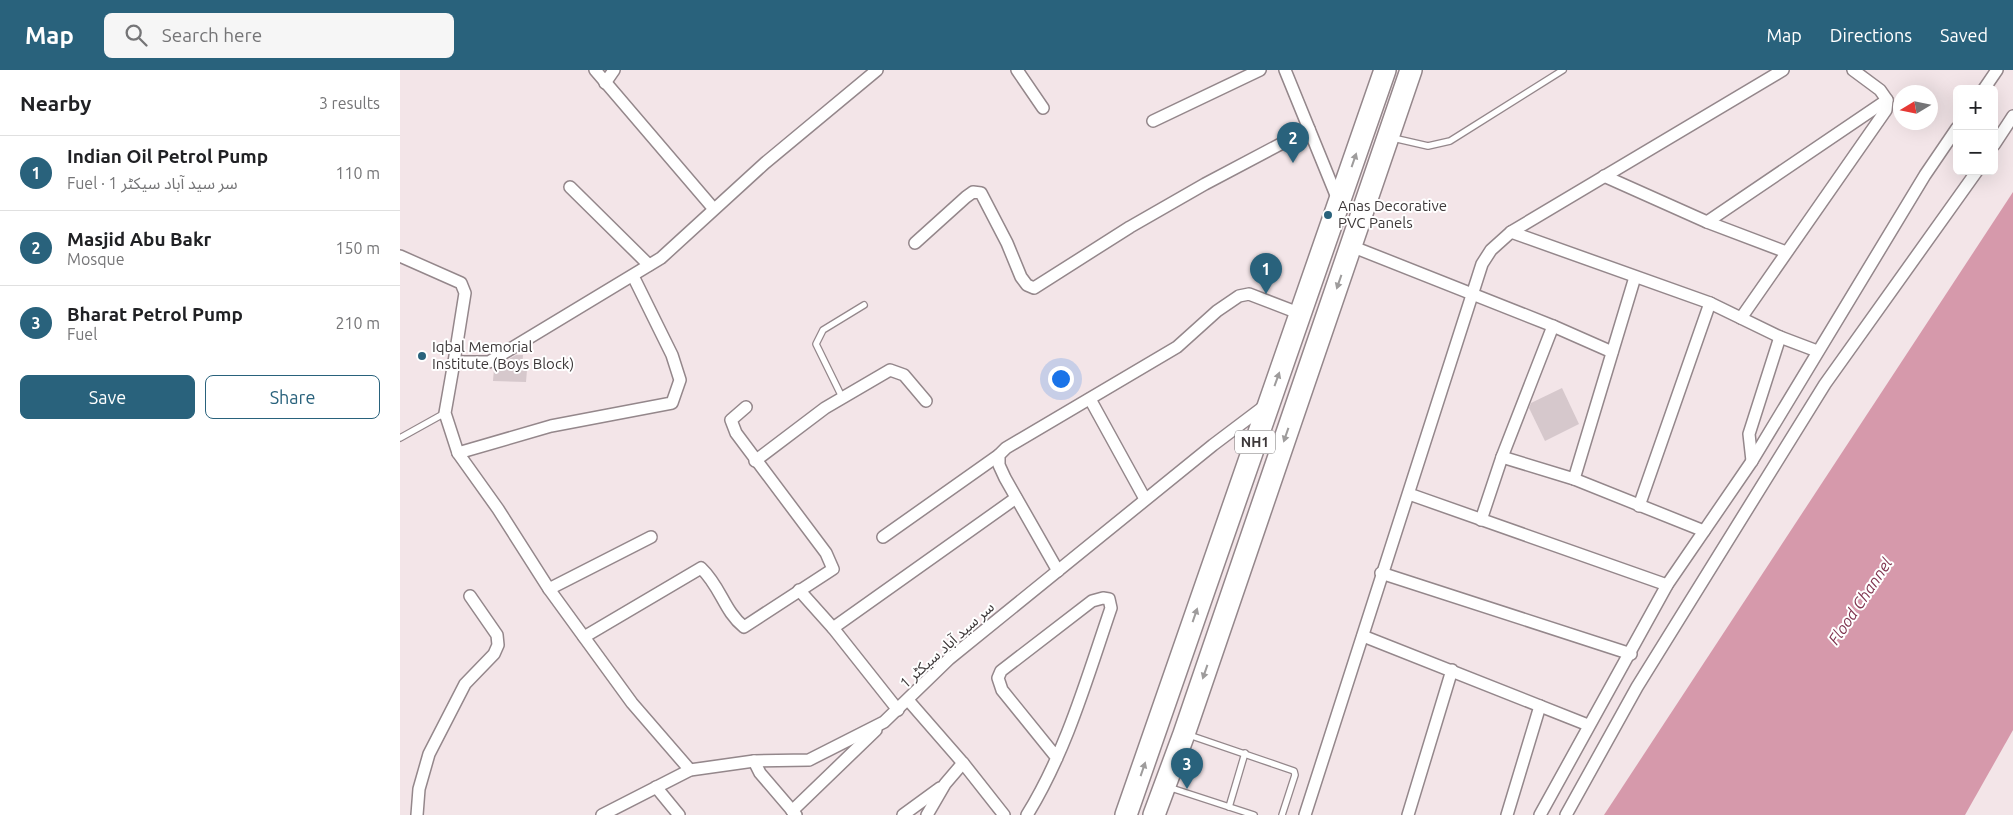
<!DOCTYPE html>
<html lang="en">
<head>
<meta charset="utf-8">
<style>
	body { margin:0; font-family:Ubuntu,"Noto Sans Arabic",sans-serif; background:#f6f6f6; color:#202124 }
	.controls { position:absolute; right:15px; top:15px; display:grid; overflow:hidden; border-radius:8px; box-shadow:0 5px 20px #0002 }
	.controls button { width:45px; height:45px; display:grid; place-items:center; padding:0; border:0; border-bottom:1px solid #e0e0e0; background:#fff; color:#202124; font:25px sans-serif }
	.compass { position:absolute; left:1493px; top:15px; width:45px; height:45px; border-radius:50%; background:#fff; box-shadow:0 5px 20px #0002; rotate:260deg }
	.you { position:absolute; left:660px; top:308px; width:18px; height:18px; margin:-12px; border:4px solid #fff; border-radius:50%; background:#1a73e8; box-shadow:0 0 0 8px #1a73e833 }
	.badge { display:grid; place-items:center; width:32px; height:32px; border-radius:50%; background:#29627c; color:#fff; font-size:16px; font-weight:700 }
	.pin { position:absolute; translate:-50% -41px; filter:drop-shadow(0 1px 2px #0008) }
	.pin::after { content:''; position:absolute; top:26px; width:18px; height:15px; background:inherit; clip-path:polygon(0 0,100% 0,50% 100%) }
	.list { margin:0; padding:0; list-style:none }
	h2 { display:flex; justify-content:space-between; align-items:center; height:65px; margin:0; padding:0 20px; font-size:21px }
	h2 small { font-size:16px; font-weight:400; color:#757577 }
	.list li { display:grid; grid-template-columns:32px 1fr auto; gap:15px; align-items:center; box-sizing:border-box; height:75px; padding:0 20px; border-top:1px solid #e0e0e0 }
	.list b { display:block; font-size:19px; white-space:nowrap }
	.list p { margin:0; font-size:16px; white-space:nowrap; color:#757577 }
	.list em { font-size:16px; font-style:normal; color:#757577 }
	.actions { display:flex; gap:10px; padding:15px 20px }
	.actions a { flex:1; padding:11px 0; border:1px solid #29627c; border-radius:8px; text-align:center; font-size:18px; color:#29627c }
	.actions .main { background:#29627c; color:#fff }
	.icon { flex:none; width:28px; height:28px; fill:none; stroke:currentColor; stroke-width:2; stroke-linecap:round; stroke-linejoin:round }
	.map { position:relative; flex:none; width:1613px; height:745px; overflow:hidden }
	header { display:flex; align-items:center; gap:30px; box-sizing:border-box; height:70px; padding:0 25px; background:#29627c; color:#fff }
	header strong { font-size:24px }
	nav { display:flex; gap:28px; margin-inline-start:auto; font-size:18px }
	.search { width:350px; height:45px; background:#f6f6f6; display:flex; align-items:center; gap:12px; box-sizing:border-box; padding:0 18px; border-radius:8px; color:#757577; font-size:19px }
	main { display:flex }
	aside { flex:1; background:#fff }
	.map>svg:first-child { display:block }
	.water { fill:#d699ab }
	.building { fill:#d6c8cc }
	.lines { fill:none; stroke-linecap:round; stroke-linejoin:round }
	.lane-casing { stroke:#94878b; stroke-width:8 }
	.street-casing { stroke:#94878b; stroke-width:14 }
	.highway-casing { stroke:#94878b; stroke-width:24 }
	.lane { stroke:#fff; stroke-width:5.5 }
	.street { stroke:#fff; stroke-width:11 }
	.highway { stroke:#fff; stroke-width:21 }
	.oneway { fill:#9e9c9c }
	.poi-dot { fill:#29627c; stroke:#fff; stroke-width:2 }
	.labels { text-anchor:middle; stroke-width:4; stroke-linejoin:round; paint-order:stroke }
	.shield { fill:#fff; stroke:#777474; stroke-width:1 }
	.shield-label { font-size:14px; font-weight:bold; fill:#3d3839 }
	.poi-label { font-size:15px; fill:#3d3839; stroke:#fff; text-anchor:start }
	.street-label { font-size:15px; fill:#3d3839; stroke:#fff }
	.water-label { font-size:16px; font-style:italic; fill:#803550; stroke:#fff }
</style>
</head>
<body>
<header>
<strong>Map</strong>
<div class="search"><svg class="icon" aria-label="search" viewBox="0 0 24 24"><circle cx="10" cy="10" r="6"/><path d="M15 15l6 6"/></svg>Search here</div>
<nav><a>Map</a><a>Directions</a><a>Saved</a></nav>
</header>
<main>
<aside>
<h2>Nearby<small>3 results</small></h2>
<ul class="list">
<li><span class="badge">1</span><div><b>Indian Oil Petrol Pump</b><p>Fuel · سر سید آباد سیکٹر 1</p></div><em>110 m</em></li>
<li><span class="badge">2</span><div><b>Masjid Abu Bakr</b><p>Mosque</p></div><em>150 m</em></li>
<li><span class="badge">3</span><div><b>Bharat Petrol Pump</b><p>Fuel</p></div><em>210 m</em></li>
</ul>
<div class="actions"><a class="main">Save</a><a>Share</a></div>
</aside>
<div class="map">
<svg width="1613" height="745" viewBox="0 0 1613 745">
	<rect width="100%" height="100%" fill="#f3e5e8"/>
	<polygon class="water" points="1613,122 1613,660 1565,745 1204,745"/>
	<g class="building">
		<polygon points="116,285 123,285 122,300 127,300 126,312 93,311 94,298"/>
		<polygon points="1162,318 1179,354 1145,371 1129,338 1131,333"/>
	</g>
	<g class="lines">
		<defs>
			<g id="lane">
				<polyline points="993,68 1028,76 1050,71 1163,0"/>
				<polyline points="442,327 416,274 423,260 464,235"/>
				<polyline points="0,368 45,343"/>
				<polyline points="789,665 894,701 895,705 882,745"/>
				<polyline points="768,717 854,745"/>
				<polyline points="829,737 845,683"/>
			</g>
			<g id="street">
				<polyline points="195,0 313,138"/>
				<polyline points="617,0 643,38"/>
				<polyline points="885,0 938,130"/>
				<polyline points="205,13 214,0"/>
				<polyline points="1584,19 1597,0"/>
				<polyline points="753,51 860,0"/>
				<polyline points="1594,75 1613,46"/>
				<polyline points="1204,106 1307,152 1386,182"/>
				<polyline points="170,117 249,195"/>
				<polyline points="1307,152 1487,30"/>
				<polyline points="1111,162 1310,233 1380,267 1417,281"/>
				<polyline points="515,173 566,127 573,122 581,123 607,173 621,207 627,215 634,218 730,157 805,114 909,59"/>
				<polyline points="951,176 1153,256 1212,282"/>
				<polyline points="0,186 61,213 65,223 54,292"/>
				<polyline points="1341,248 1486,40 1487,30 1480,20 1453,0"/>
				<polyline points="690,329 745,429"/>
				<polyline points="58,383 151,356 272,333 280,310 272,285 233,206"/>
				<polyline points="1102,387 1174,409 1304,461"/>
				<polyline points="355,391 425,338 490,300 504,305 526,331"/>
				<polyline points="1352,391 1349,364 1380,267"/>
				<polyline points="1174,409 1235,207"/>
				<polyline points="1009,424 1267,515"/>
				<polyline points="1239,436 1310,233"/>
				<polyline points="1081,450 1102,387 1153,256"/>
				<polyline points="483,467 599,385"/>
				<polyline points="658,501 605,408 599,395 599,385 606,378 777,277 817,241 839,226 849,224 901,244"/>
				<polyline points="981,503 1231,584"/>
				<polyline points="149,519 251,467"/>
				<polyline points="399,520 433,558 498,640"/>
				<polyline points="433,558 616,428"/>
				<polyline points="963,566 1188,655"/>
				<path d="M184 567 301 498C321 517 324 541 344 557L433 499 426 483 336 363 331 350 346 337"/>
				<polyline points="508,630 563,693 604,745"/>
				<polyline points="354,691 360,703 396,745"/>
				<polyline points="290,700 232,633 149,519 98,439 58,383 45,343 54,292 89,292 261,188 365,93 477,0"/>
				<polyline points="256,717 279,745"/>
				<polyline points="392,741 476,660"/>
				<polyline points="17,745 19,719 29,684 65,614 94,584 98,575 97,565 70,526"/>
				<polyline points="202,745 290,700 354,691 409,690 484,652 549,589 813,375 866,335"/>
				<polyline points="503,745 540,718"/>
				<polyline points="527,745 545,714 563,693"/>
				<path d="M627 745C666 682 687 608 711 538L709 529 703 528 692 531 601 601 598 608 602 620 657 688"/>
				<polyline points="905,745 1082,194 1091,180 1111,162 1383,0"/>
				<polyline points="1008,745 1052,600"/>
				<polyline points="1107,745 1140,636"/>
				<polyline points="1140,745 1267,515 1352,391 1525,105 1557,58"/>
				<polyline points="1166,745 1237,617 1425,314 1577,101"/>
			</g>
			<g id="highway">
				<polyline points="726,745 985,0"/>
				<polyline points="754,745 784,664 1011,0"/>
			</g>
		</defs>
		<use href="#lane" class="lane-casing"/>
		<use href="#street" class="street-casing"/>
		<use href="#highway" class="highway-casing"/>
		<use href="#lane" class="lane"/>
		<use href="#street" class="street"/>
		<use href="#highway" class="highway"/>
	</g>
	<defs><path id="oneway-solid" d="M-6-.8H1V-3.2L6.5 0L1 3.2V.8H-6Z" transform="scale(1.25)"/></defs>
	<g class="oneway">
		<use href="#oneway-solid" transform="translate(954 90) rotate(-71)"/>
		<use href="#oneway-solid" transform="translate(939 212) rotate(109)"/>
		<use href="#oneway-solid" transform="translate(877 309) rotate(-70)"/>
		<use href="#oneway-solid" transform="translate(886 365) rotate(109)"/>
		<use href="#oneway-solid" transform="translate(795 545) rotate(-71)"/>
		<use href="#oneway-solid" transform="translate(805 602) rotate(109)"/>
		<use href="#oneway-solid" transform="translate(743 699) rotate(-71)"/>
	</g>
	<g class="poi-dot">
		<circle cx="928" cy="145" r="5"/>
		<circle cx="22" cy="286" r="5"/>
	</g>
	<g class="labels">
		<rect class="shield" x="835" y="360.5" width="40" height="23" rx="4"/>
		<g class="shield-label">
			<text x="855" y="377">NH1</text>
		</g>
		<g class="poi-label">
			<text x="938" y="141">Anas Decorative<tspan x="938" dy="17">PVC Panels</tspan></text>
			<text x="32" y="282">Iqbal Memorial<tspan x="32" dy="17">Institute (Boys Block)</tspan></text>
		</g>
		<g class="street-label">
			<text transform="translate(547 575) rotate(-42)" y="5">سر سید آباد سیکٹر 1</text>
		</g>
		<g class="water-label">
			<text transform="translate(1460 531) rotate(-56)" y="6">Flood Channel</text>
		</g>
	</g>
</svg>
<div class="controls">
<button>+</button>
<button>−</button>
</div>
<svg class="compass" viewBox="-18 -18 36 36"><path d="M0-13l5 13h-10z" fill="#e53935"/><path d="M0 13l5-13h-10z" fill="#757577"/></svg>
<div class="you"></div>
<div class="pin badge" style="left:866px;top:224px">1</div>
<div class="pin badge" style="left:893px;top:93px">2</div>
<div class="pin badge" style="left:787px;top:719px">3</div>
</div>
</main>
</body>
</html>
